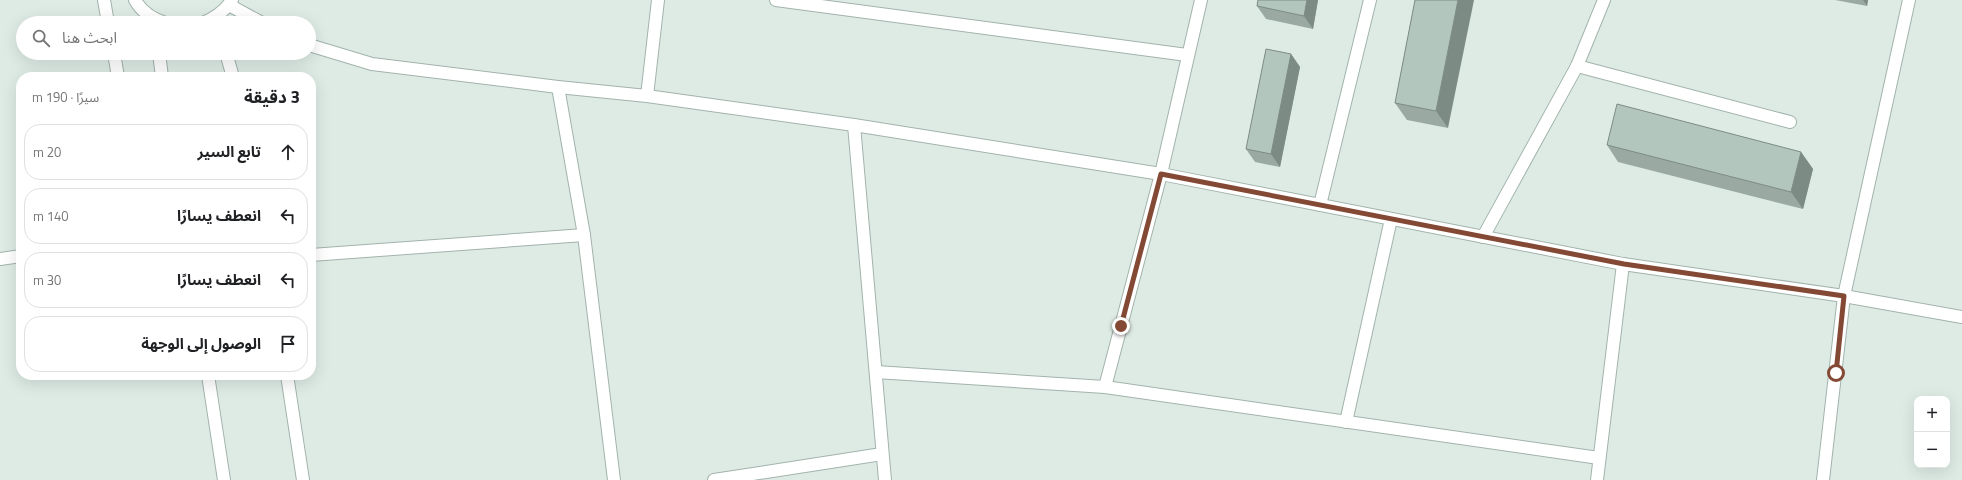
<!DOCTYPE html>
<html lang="ar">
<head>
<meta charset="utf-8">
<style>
	body { margin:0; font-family:"Titillium Web","Noto Sans Arabic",sans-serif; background:#f2f2f2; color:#202124; direction:rtl }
	.controls { position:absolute; right:12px; bottom:12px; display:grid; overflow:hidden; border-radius:8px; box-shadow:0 4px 16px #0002 }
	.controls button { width:36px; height:36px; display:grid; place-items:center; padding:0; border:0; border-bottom:1px solid #e0e0e0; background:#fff; color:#202124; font:20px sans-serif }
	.stop { position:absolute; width:12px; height:12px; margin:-9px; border:3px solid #834935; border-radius:50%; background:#fff }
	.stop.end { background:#834935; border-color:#fff; box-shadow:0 1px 4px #0008 }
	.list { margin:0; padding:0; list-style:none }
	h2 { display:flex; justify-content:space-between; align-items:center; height:52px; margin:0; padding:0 16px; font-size:17px }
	h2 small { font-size:13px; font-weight:400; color:#757577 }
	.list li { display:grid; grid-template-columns:26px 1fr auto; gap:12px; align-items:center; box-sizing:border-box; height:56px; margin:0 8px 8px; padding:0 8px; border:1px solid #e0e0e0; border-radius:16px }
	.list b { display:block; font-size:15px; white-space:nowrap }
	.list em { font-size:13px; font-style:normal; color:#757577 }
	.icon { flex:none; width:22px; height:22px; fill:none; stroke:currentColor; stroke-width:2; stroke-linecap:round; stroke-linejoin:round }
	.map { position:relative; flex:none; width:1962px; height:480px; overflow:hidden; direction:ltr }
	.search { position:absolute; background:#fff; box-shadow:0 4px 16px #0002; left:16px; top:16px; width:300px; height:44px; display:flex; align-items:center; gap:10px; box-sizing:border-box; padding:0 14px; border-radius:22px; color:#757577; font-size:15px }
	.panel { position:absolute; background:#fff; box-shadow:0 4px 16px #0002; left:16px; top:72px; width:300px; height:308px; border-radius:16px; direction:rtl }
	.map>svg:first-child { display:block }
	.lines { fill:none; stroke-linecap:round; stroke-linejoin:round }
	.service-casing { stroke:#a1b3ac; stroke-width:14 }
	.minor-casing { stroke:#a1b3ac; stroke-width:14 }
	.tertiary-casing { stroke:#a1b3ac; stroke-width:14 }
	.service { stroke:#fff; stroke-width:12 }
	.minor { stroke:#fff; stroke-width:12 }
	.tertiary { stroke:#fff; stroke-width:12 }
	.wall { fill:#9aaaa3 }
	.shaded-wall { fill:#7d8b85 }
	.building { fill:#b3c6be; stroke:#7d8b85 }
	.route { stroke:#834935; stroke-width:5 }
</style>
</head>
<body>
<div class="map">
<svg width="1962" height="480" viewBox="0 0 1962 480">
	<rect width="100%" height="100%" fill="#deebe5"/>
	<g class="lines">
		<defs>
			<polyline id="service" points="1577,66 1790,122"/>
			<g id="minor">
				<polyline points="104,0 108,23"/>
				<polyline points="114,53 118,77"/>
				<polyline points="558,87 584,235 614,480"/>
				<polyline points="647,96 658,0"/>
				<polyline points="854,125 885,480"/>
				<polyline points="1320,205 1370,0"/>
				<polyline points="1483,237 1577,66 1604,0"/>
				<polyline points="311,255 584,235"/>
				<polyline points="0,259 21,256"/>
				<polyline points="876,372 1105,387 1599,458"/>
				<polyline points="1105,387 1161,174"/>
				<polyline points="1346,422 1391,219"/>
				<polyline points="714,480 882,454"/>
				<polyline points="1597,480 1623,264"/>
				<polyline points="1823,480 1844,296 1909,0"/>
			</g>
			<g id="tertiary">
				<path d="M135 0C141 11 153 19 165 23"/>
				<polyline points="776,0 1187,55"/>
				<polyline points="229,5 262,23"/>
				<path d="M203 23C215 18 225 11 232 0"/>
				<polyline points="309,45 372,64 558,87 647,96 854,125 1161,174 1623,264 1844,296 1962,317"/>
				<polyline points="159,53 162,77"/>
				<polyline points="226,53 233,77"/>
				<polyline points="1161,174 1201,0"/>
				<polyline points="208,375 224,480"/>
				<polyline points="287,375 303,480"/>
			</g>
		</defs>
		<use href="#service" class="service-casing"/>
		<use href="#minor" class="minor-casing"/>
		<use href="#tertiary" class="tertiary-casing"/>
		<use href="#service" class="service"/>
		<use href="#minor" class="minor"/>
		<use href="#tertiary" class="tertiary"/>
	</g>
	<g class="wall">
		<polygon points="1258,0 1318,0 1313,29 1266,19 1257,6"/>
		<polygon points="1415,0 1448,128 1407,120 1395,103"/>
		<polygon points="1835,0 1868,0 1867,6"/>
		<polygon points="1291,54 1300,67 1280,167 1255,162 1246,149"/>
		<polygon points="1607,145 1801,152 1813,169 1803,209 1618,162"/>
	</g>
	<g class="shaded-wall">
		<polygon points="1307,0 1318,0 1313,29 1304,16"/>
		<polygon points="1458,0 1474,0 1448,128 1436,111"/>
		<polygon points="1863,0 1868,0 1867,6"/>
		<polygon points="1291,54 1300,67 1280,167 1271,154"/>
		<polygon points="1801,152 1813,169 1803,209 1791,192"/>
	</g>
	<g class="building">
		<polygon points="1258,0 1307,0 1304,16 1257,6"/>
		<polygon points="1415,0 1458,0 1436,111 1395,103"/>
		<polygon points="1266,49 1291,54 1271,154 1246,149"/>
		<polygon points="1617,104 1801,152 1791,192 1607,145"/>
	</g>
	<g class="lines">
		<polyline class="route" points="1121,326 1161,174 1624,264 1844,296 1836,373"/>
	</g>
</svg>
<div class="controls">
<button>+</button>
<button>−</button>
</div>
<div class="stop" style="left:1836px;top:373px"></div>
<div class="stop end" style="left:1121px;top:326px"></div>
<div class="search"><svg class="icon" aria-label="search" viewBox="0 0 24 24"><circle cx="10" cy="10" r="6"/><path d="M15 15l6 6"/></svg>ابحث هنا</div>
<section class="panel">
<h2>3 دقيقة<small>سيرًا · 190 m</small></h2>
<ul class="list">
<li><svg class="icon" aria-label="ahead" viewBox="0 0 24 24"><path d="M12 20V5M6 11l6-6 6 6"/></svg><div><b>تابع السير</b></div><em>20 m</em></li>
<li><svg class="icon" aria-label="left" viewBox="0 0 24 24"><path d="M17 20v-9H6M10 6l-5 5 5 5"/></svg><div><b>انعطف يسارًا</b></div><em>140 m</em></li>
<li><svg class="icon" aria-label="left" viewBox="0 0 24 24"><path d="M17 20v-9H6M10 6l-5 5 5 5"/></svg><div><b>انعطف يسارًا</b></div><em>30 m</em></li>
<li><svg class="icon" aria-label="arrive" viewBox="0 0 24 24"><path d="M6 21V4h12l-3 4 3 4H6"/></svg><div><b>الوصول إلى الوجهة</b></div></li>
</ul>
</section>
</div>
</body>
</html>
